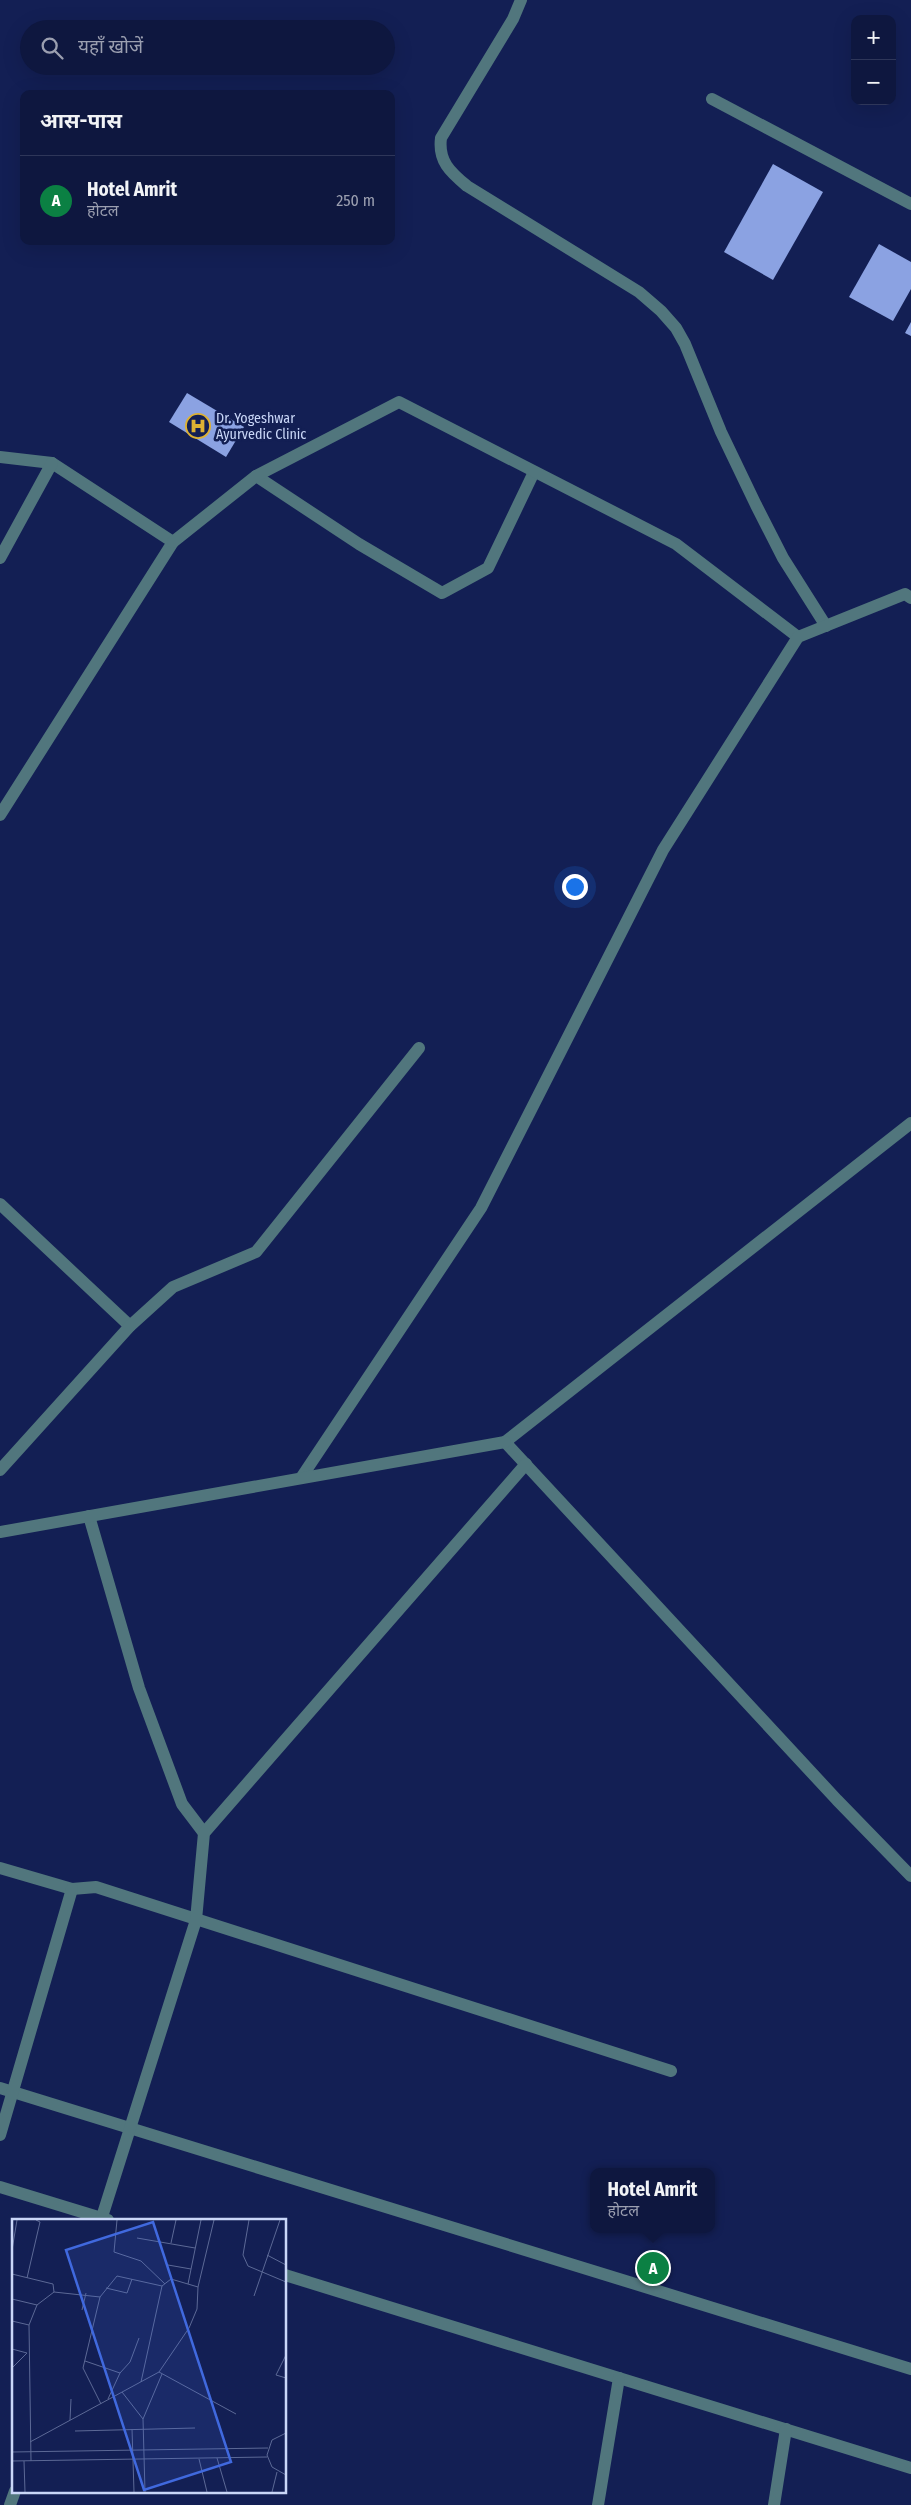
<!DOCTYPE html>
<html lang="hi">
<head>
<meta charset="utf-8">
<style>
	body { margin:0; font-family:"Fira Sans Condensed","Noto Sans Devanagari",sans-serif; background:#1c244a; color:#f1f3f6 }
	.controls { position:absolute; right:15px; top:15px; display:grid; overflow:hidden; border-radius:10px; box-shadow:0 5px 20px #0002 }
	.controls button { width:45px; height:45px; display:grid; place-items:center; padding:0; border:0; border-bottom:1px solid #2e3659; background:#0e173f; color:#f1f3f6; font:25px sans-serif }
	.you { position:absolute; left:574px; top:886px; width:18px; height:18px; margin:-12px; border:4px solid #fff; border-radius:50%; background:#1a73e8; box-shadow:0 0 0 8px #1a73e833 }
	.badge { display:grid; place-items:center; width:32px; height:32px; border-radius:50%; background:#0b8043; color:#fff; font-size:16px; font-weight:700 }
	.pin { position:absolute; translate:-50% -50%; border:2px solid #fff; box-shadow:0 1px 5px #0006 }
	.popup { position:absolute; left:590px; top:2168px; width:125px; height:65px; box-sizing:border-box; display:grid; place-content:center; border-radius:10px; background:#0e173f; filter:drop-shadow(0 1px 4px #0005); font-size:16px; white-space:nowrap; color:#9b9fb0 }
	.popup b { font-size:19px; color:#f1f3f6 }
	.popup::after { content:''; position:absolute; left:50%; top:100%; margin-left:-10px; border:10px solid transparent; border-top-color:#0e173f }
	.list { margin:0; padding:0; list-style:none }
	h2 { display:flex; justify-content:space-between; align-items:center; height:65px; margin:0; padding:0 20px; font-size:21px }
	h2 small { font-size:16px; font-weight:400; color:#9b9fb0 }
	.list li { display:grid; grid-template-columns:32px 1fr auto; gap:15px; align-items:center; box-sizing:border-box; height:90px; padding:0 20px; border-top:1px solid #2e3659 }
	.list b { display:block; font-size:19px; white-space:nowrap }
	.list p { margin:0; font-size:16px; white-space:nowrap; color:#9b9fb0 }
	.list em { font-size:16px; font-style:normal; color:#9b9fb0 }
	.icon { flex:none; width:28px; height:28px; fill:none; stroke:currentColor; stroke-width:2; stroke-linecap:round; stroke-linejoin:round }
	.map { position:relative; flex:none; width:911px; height:2505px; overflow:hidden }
	.search { position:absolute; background:#0e173f; box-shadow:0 5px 20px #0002; left:20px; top:20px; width:375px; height:55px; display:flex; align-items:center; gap:12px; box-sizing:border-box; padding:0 18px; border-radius:28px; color:#9b9fb0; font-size:19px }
	.panel { position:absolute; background:#0e173f; box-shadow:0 5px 20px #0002; left:20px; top:90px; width:375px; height:155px; border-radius:10px }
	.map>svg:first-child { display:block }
	.building { fill:#8ba2e2 }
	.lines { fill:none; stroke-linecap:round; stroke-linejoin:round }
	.minor { stroke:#51767d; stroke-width:12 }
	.labels { text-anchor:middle; stroke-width:5; stroke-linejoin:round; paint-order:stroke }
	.poi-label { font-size:14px; fill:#cad7f8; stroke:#131f54; text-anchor:start }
	.inset-road { fill:none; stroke:#5c6996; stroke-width:1 }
	.view { fill:#4069de; fill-opacity:0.15; stroke:#4069de; stroke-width:2.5 }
	.inset-edge { fill:none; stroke:#cad7f8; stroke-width:2.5 }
</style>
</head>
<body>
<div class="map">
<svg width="911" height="2505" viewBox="0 0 911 2505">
	<rect width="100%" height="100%" fill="#131f54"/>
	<g class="building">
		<polygon points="773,164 823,192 773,280 724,252"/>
		<polygon points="879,244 911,262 911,289 893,321 849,297"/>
		<polygon points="911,322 911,336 905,333"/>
		<polygon points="187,393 244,427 226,457 169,422"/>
	</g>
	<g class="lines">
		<g class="minor">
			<path d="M521 0 513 19 441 138C438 161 450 172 467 186L639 292 661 311 676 328 685 344 721 432 756 505 783 558 826 626"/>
			<polyline points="712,99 911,204"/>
			<polyline points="0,457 52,463 173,542 0,815"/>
			<polyline points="256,476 359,544 442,593 488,568 534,472"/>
			<polyline points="173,542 256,476 399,402 676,544 798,637"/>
			<polyline points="0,558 52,463"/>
			<polyline points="911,1123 505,1442 837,1800 911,1876"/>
			<polyline points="0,1204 130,1326"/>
			<polyline points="0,1470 130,1326 173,1287 256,1252 419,1048"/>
			<polyline points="301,1478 481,1208 663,850 798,637 905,594 911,598"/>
			<polyline points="89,1516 139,1688 182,1804 204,1833"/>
			<polyline points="0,1532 505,1442"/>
			<polyline points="0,1868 72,1889 96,1887 671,2071"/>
			<polyline points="0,2088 911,2369"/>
			<polyline points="0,2135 72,1889"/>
			<polyline points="0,2187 108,2220"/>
			<polyline points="101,2220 196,1920 204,1833 526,1464"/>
			<polyline points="285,2275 911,2468"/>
			<polyline points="10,2505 15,2491"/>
			<polyline points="598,2505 619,2378"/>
			<polyline points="774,2505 786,2429"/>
		</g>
	</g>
	<defs>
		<symbol id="hospital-ring" viewBox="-11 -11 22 22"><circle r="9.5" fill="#131f54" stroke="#ddb133" stroke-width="1.5"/><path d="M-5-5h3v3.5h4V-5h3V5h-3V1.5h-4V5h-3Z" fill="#ddb133"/></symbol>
	</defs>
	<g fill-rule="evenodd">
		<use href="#hospital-ring" x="184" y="412" width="28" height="28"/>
	</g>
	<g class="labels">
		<g class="poi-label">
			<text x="216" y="423">Dr. Yogeshwar<tspan x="216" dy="16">Ayurvedic Clinic</tspan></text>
		</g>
	</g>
	<g transform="translate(12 2219)">
		<rect width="274" height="274" fill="#131f54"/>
		<path class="inset-road" d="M105 1 102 33 129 42 153 65M202 1 186 68 185 90 177 109 147 153 224 195M237 1 231 36 236 47 274 63M125 19 183 29M159 24 164 1M0 31 5 1M255 36 274 46M156 46 179 50M0 55 41 65 42 73 88 78 71 149 89 185M15 59 28 3 24 1M176 65 189 1M94 69 115 74 120 60M242 77 268 1M88 78 105 57 150 67M0 80 25 86M70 91 74 74M0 102 17 106M0 130 15 134M274 136 264 156 274 159M73 142 108 154M0 149 15 134M129 163 150 67 159 60 186 68M110 173 131 200M96 180 108 154 118 143 127 119M58 201 59 180M120 210 122 273M63 212 183 209M274 214 260 221 255 236 260 248 274 256M18 223 147 153M0 233 256 229M205 239 215 273M187 240 195 273M0 242 255 238M12 242 13 273M19 242 17 106 25 86 42 73M133 273 131 200 150 155M260 273 265 253"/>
		<path class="view" d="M141 3 219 243 132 271 54 31Z"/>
		<rect width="274" height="274" class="inset-edge"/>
	</g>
</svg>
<div class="controls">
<button>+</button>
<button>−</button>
</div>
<div class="you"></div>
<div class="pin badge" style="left:653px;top:2268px">A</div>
<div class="popup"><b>Hotel Amrit</b>होटल</div>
<div class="search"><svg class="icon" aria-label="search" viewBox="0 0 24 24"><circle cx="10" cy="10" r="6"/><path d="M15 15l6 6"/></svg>यहाँ खोजें</div>
<section class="panel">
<h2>आस-पास<small></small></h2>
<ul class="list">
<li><span class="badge">A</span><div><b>Hotel Amrit</b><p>होटल</p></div><em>250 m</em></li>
</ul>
</section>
</div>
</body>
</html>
